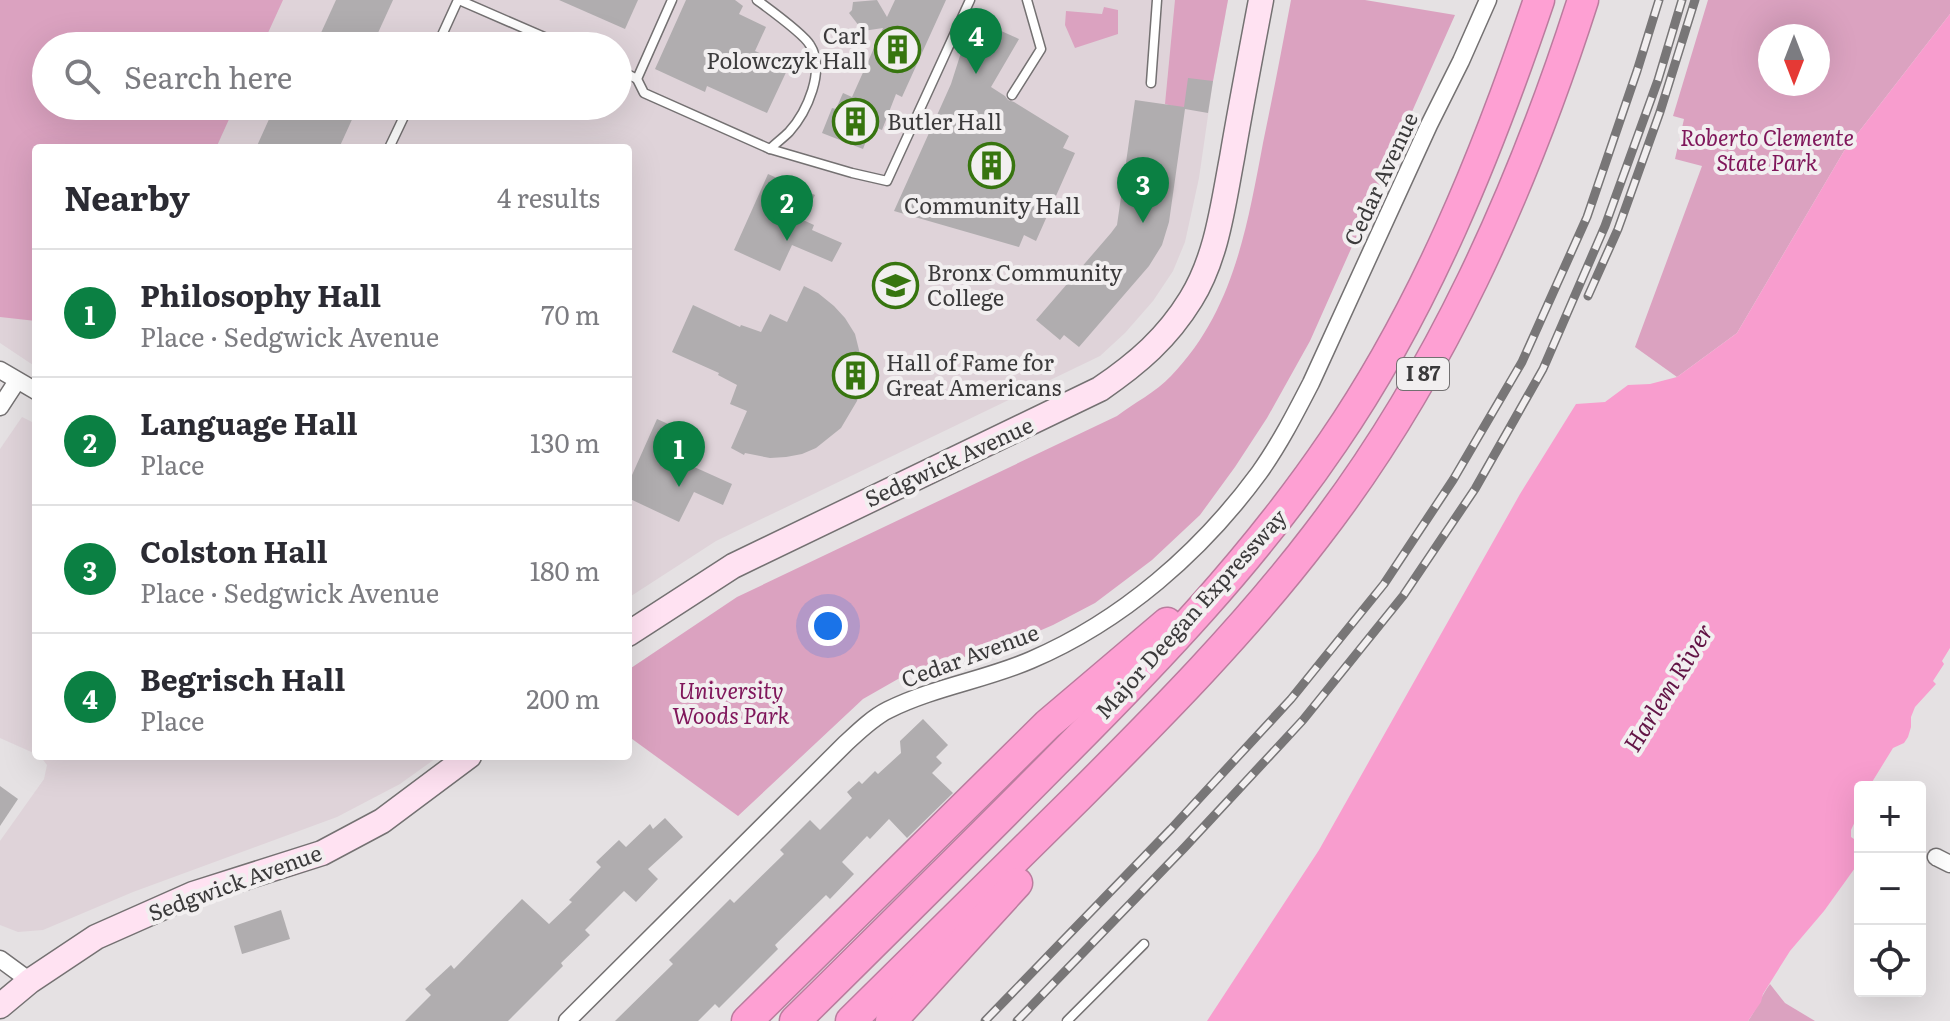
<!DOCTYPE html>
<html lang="en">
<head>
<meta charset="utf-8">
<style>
	body { margin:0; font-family:Literata,serif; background:#f7f7f7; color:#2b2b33 }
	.controls { position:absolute; right:24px; bottom:24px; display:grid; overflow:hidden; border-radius:8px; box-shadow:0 8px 32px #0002 }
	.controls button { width:72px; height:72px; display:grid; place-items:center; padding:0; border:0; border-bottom:2px solid #e1e1e2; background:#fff; color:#2b2b33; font:40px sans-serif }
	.compass { position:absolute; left:1758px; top:24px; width:72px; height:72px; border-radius:50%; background:#fff; box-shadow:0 8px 32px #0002; rotate:180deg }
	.you { position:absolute; left:828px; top:626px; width:28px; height:28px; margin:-20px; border:6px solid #fff; border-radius:50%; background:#1a73e8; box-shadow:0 0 0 12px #1a73e833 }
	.badge { display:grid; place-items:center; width:52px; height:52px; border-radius:50%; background:#0b8043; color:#fff; font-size:26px; font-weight:700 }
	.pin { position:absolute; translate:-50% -66px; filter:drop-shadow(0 2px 4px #0008) }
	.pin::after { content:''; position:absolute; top:42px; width:28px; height:24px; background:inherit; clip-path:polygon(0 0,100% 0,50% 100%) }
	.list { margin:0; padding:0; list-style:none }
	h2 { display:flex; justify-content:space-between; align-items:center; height:104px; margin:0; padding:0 32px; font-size:34px }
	h2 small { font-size:26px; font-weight:400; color:#7c7c81 }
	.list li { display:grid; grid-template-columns:52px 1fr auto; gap:24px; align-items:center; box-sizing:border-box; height:128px; padding:0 32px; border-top:2px solid #e1e1e2 }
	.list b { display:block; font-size:30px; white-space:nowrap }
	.list p { margin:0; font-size:26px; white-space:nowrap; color:#7c7c81 }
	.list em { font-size:26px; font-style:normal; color:#7c7c81 }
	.icon { flex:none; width:44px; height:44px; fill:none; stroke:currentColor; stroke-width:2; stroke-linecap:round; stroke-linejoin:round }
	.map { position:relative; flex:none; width:1950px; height:1021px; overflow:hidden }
	.search { position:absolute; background:#fff; box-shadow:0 8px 32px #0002; left:32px; top:32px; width:600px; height:88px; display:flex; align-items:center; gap:20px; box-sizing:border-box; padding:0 28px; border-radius:44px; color:#7c7c81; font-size:30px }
	.panel { position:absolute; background:#fff; box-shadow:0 8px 32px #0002; left:32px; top:144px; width:600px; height:616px; border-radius:8px }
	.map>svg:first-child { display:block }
	.built { fill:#dfd3d9; fill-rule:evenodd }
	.green { fill:#dba2c0; fill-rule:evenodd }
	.water { fill:#f89dce }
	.building { fill:#b0adaf }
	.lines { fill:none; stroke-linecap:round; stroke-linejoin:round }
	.service-casing { stroke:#747172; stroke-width:11 }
	.minor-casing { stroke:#747172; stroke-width:19 }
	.secondary-casing { stroke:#747172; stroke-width:27 }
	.motorway-casing { stroke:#ba7c9e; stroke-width:33 }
	.service { stroke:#fff; stroke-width:8 }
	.minor { stroke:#fff; stroke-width:16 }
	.secondary { stroke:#ffe2f2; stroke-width:24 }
	.motorway { stroke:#fea0d3; stroke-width:30 }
	.rail-casing { stroke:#787677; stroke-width:9 }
	.rail { stroke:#f2eff0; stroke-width:6; stroke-dasharray:18; stroke-linecap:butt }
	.labels { text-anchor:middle; stroke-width:8; stroke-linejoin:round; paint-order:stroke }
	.shield { fill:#f2eff0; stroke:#727071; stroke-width:2 }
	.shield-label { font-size:20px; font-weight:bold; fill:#3b3a3b }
	.poi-label { font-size:22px; fill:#3b3a3b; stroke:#f2eff0; text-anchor:start }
	.park-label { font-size:22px; font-style:italic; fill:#80175b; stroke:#f2eff0 }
	.street-label { font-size:22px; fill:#3b3a3b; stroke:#f2eff0 }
	.water-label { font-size:24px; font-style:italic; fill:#621345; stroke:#f2eff0 }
</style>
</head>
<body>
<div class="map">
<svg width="1950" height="1021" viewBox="0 0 1950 1021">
	<rect width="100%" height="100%" fill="#e5e1e3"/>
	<g class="built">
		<path d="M0 0H1228L1213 81 1199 178 1185 242 1173 271 1153 301 1125 333 1100 356 716 541 628 598V148H36V367L0 343ZM46 46H618V106H46Z"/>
		<polygon points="22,417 36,424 36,754 0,738 0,449"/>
		<polygon points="40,756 439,756 400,784 337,817 133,892 43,930 18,932 0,925 0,841 44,779 47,765"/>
	</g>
	<g class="green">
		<polygon points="0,0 283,0 262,46 46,46 46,106 235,106 216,148 36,148 36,321 0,317"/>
		<polygon points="1175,0 1228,0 1213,81 1184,109 1165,104"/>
		<path d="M1291 0H1365L1455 15 1310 341 1267 418 1235 467 1200 515 1152 560 1095 603 1053 625 1000 648 960 658 905 675 863 699 738 816 628 736V670L737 597 1117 416C1134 403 1156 392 1171 376 1233 312 1247 228 1263 143 1273 95 1282 48 1291 0Z"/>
		<path d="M1708 0H1950V14L1844 151 1737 333 1677 377 1635 347 1702 166 1675 159 1684 119 1673 116ZM1770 36H1818V84H1770Z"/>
		<polygon points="1104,7 1118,10 1118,34 1075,48 1065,25 1066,11 1102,14"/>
		<path d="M1770 984 1785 1003 1815 1021H1748C1757 1009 1761 996 1770 984Z"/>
	</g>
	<polygon class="water" points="1950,14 1950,648 1942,661 1944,664 1933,681 1936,684 1915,707 1911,717 1911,727 1908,737 1904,743 1893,748 1869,787 1860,787 1860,811 1851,830 1851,837 1860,843 1860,861 1824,911 1790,951 1763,994 1761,1002 1748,1021 1207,1021 1319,850 1520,494 1576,404 1605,402 1628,385 1650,384 1677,377 1737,333 1844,151"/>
	<g class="building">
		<polygon points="336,0 393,0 372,46 315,46"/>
		<polygon points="559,0 638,0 625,29"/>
		<polygon points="686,0 735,0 743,6 739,14 766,27 755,51 789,66 767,113 707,86 705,92 655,69"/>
		<polygon points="877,0 887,17 895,0 946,0 902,97 896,94 882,130 872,126 863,149 822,133 832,108 836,109 843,93 852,97 883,28 863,31 849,13 852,10 853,2"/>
		<polygon points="972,18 1019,39 991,87 1005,96 1008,100 1014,102 1069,136 1063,148 1075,153 1036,241 1024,235 1019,247 894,211 951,84"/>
		<polygon points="1188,78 1213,81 1208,113 1185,109 1169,222 1162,245 1149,266 1079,347 1064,335 1060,340 1036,320 1111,233 1117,225 1135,100 1184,107"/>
		<polygon points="275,106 356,106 353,112 355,113 339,148 256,148"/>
		<polygon points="768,174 815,195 803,220 814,225 812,230 842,243 832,262 792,245 780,271 734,250"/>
		<polygon points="804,286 818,293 834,306 845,318 855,334 863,366 862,382 857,401 841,428 816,448 802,454 786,457 770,458 745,453 744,455 731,448 747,411 730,404 737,385 718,375 719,373 672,352 693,305 740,327 741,325 761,332 770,314 787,322"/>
		<polygon points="657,419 704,440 692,466 732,484 723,505 694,492 679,522 628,498 628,484"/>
		<polygon points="923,719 948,745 936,757 942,763 932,773 953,793 907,838 889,819 870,839 867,836 842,862 854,874 830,899 826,895 775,945 778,949 719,1008 715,1004 698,1021 615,1021 673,964 669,960 730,899 734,903 784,854 780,850 810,820 820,830 852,798 847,792 859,781 862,784 875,771 878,774 901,753 900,741"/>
		<polygon points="0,786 18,799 0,826"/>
		<polygon points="665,818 683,837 648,869 658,879 636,902 624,891 585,930 590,935 561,963 563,966 508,1021 405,1021 431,995 425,989 451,965 454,969 522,899 549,924 572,902 569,900 601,867 596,862 619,840 626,847 650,824 653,829"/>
		<polygon points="281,910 290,939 242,954 234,926"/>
	</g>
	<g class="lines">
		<defs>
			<g id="service">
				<polyline points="459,0 565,46"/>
				<path d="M757 0C769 9 804 34 810 45 826 70 807 112 789 132 783 138 776 143 770 149"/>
				<polyline points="437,46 458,0"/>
				<polyline points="618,69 637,79 644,93 770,149 852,173 887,181 970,0"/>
				<polyline points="637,79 672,0"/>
				<polyline points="1151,83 1157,0"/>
				<polyline points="1012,95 1041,49 1027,0"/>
				<polyline points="389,148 409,106"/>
				<polyline points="1067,1021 1144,944"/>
			</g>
			<g id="minor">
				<polyline points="0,370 36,391"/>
				<polyline points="0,407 17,381"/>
				<polyline points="1936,857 1950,864"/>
				<polyline points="0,959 30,981"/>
				<path d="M567 1021 845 744C858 732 872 718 888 710 934 687 985 680 1031 660 1122 621 1201 552 1259 473 1279 445 1295 414 1311 383L1429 125 1461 61 1488 0"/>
			</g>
			<g id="secondary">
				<path d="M628 634 733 566 1100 389C1138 363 1167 338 1191 299 1217 257 1223 205 1232 158 1241 105 1251 53 1261 0"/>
				<polyline points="0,1006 30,981 96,937 193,894 322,853 382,821 469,756"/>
			</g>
			<g id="motorway">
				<polyline points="747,1021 1048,724 1167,623"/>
				<path d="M795 1021C882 935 969 849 1055 762 1155 662 1253 560 1333 442 1425 308 1487 154 1539 0"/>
				<path d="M851 1021C927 946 1003 871 1079 796 1162 713 1245 629 1316 536 1439 377 1522 190 1583 0"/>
				<polyline points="891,1021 1017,883"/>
			</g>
		</defs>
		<use href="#service" class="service-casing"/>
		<use href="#minor" class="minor-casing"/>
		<use href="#secondary" class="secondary-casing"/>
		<use href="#motorway" class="motorway-casing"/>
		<use href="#service" class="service"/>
		<use href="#minor" class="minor"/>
		<use href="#secondary" class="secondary"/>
		<use href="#motorway" class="motorway"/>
		<defs>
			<g id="rail">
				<polyline points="1588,296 1618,229 1660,112 1695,0"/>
				<polyline points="985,1021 1171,829 1291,699 1384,584 1453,480 1522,362 1587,217 1637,71 1659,0"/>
				<polyline points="1017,1021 1185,847 1303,720 1403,596 1475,489 1543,369 1605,226 1658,80 1682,0"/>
			</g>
		</defs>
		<use href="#rail" class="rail-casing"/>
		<use href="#rail" class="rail"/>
	</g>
	<defs>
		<symbol id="building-ring" viewBox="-11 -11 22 22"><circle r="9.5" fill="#f2eff0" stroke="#37750f" stroke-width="1.5"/><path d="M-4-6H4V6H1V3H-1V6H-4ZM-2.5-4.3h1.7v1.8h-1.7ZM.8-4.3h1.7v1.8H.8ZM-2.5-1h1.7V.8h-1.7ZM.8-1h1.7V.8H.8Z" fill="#37750f"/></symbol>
		<symbol id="university-ring" viewBox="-11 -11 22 22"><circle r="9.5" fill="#f2eff0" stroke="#37750f" stroke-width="1.5"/><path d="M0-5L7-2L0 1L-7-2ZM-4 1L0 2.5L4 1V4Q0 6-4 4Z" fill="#37750f"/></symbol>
	</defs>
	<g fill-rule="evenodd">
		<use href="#building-ring" x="872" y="24" width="51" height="51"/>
		<use href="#building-ring" x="830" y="96" width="51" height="51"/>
		<use href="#building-ring" x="966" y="140" width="51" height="51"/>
		<use href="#university-ring" x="870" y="260" width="51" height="51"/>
		<use href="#building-ring" x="830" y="350" width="51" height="51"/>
	</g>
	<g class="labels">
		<rect class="shield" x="1397" y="358" width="52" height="32" rx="6"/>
		<g class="shield-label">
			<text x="1423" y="381">I 87</text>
		</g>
		<g class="poi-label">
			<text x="867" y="44" text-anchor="end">Carl<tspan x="867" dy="25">Polowczyk Hall</tspan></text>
			<text x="887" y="130">Butler Hall</text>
			<text x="992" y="214" text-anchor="middle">Community Hall</text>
			<text x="927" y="281">Bronx Community<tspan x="927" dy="25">College</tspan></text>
			<text x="886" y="371">Hall of Fame for<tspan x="886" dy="25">Great Americans</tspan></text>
		</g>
		<g class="park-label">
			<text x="1767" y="146">Roberto Clemente<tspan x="1767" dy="25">State Park</tspan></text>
			<text x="731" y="699">University<tspan x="731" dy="25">Woods Park</tspan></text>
		</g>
		<g class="street-label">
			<text transform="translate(1381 179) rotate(-65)" y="8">Cedar Avenue</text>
			<text transform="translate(949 462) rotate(-25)" y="8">Sedgwick Avenue</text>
			<text transform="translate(1191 614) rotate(-48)" y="8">Major Deegan Expressway</text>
			<text transform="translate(970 656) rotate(-20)" y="8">Cedar Avenue</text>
			<text transform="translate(235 883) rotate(-20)" y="8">Sedgwick Avenue</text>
		</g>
		<g class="water-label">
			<text transform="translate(1669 688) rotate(-58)" y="8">Harlem River</text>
		</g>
	</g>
</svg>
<div class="controls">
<button>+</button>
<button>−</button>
<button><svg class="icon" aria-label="locate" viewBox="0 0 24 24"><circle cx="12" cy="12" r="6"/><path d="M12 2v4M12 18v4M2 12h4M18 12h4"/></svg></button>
</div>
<svg class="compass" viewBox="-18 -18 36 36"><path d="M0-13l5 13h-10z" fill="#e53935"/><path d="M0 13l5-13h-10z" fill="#7c7c81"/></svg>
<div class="you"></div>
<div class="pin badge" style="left:679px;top:487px">1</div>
<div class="pin badge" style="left:787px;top:241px">2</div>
<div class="pin badge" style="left:1143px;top:223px">3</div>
<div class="pin badge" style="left:976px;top:74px">4</div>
<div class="search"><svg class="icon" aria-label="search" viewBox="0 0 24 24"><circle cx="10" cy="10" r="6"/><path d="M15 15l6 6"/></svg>Search here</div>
<section class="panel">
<h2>Nearby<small>4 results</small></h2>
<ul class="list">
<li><span class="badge">1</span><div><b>Philosophy Hall</b><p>Place · Sedgwick Avenue</p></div><em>70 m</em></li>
<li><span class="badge">2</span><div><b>Language Hall</b><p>Place</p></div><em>130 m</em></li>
<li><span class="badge">3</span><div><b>Colston Hall</b><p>Place · Sedgwick Avenue</p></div><em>180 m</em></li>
<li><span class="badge">4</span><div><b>Begrisch Hall</b><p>Place</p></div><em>200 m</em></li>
</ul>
</section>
</div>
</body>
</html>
